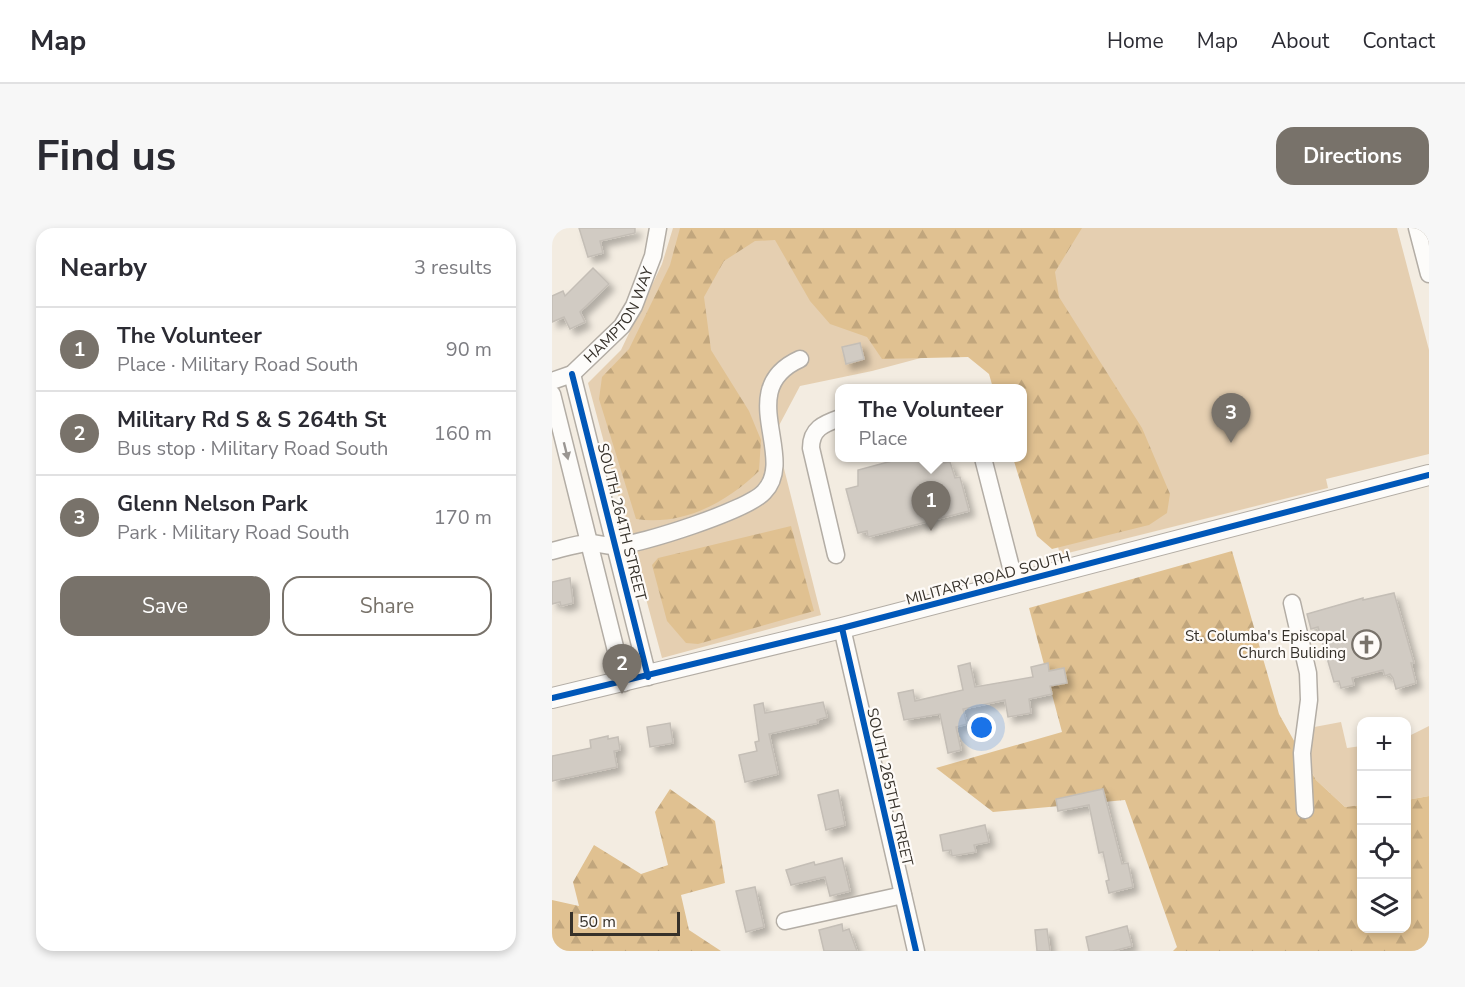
<!DOCTYPE html>
<html lang="en">
<head>
<meta charset="utf-8">
<style>
	body { margin:0; font-family:"Nunito Sans",sans-serif; background:#f7f7f7; color:#2b2b33 }
	.controls { position:absolute; right:18px; bottom:18px; display:grid; overflow:hidden; border-radius:12px; box-shadow:0 3px 9px #0003 }
	.controls button { width:54px; height:54px; display:grid; place-items:center; padding:0; border:0; border-bottom:2px solid #e1e1e2; background:#fff; color:#2b2b33; font:30px sans-serif }
	.scale { position:absolute; left:18px; bottom:15px; width:110px; box-sizing:border-box; padding-left:6px; border:3px solid #36312a; border-top:0; font-size:16px; line-height:21px; white-space:nowrap; color:#36312a; -webkit-text-stroke:4px #fefbf8; paint-order:stroke }
	.you { position:absolute; left:430px; top:500px; width:21px; height:21px; margin:-15px; border:4px solid #fff; border-radius:50%; background:#1a73e8; box-shadow:0 0 0 9px #1a73e833 }
	.badge { display:grid; place-items:center; width:39px; height:39px; border-radius:50%; background:#78726a; color:#fff; font-size:20px; font-weight:700 }
	.pin { position:absolute; translate:-50% -50px; filter:drop-shadow(0 2px 3px #0008) }
	.pin::after { content:''; position:absolute; top:32px; width:21px; height:18px; background:inherit; clip-path:polygon(0 0,100% 0,50% 100%) }
	.popup { position:absolute; left:283px; top:156px; width:192px; height:78px; box-sizing:border-box; display:grid; place-content:center; border-radius:12px; background:#fff; filter:drop-shadow(0 2px 4px #0005); font-size:20px; white-space:nowrap; color:#7c7c81 }
	.popup b { font-size:22px; color:#2b2b33 }
	.popup::after { content:''; position:absolute; left:50%; top:100%; margin-left:-12px; border:12px solid transparent; border-top-color:#fff }
	.list { margin:0; padding:0; list-style:none }
	h2 { display:flex; justify-content:space-between; align-items:center; height:78px; margin:0; padding:0 24px; font-size:26px }
	h2 small { font-size:20px; font-weight:400; color:#7c7c81 }
	.list li { display:grid; grid-template-columns:39px 1fr auto; gap:18px; align-items:center; box-sizing:border-box; height:84px; padding:0 24px; border-top:2px solid #e1e1e2 }
	.list b { display:block; font-size:22px; white-space:nowrap }
	.list p { margin:0; font-size:20px; white-space:nowrap; color:#7c7c81 }
	.list em { font-size:20px; font-style:normal; color:#7c7c81 }
	.actions { display:flex; gap:12px; padding:18px 24px }
	.actions a { flex:1; padding:14px 0; border:2px solid #78726a; border-radius:18px; text-align:center; font-size:21px; color:#78726a }
	.actions .main { background:#78726a; color:#fff }
	.icon { flex:none; width:33px; height:33px; fill:none; stroke:currentColor; stroke-width:2; stroke-linecap:round; stroke-linejoin:round }
	.map { position:relative; flex:none; width:877px; height:723px; overflow:hidden; border-radius:18px }
	header { display:flex; align-items:center; gap:36px; box-sizing:border-box; height:84px; padding:0 30px; background:#fff; border-bottom:2px solid #e1e1e2 }
	header strong { font-size:28px }
	nav { display:flex; gap:33px; margin-inline-start:auto; font-size:21px }
	.intro { display:flex; align-items:center; justify-content:space-between; box-sizing:border-box; height:144px; padding:0 36px }
	h1 { margin:0; font-size:42px }
	.button { padding:15px 27px; border-radius:18px; background:#78726a; color:#fff; font-size:21px; font-weight:700 }
	main { display:flex; gap:36px; padding:0 36px }
	aside { flex:1; background:#fff; border-radius:18px; box-shadow:0 3px 9px #0003 }
	.map>svg:first-child { display:block }
	.green { fill:#e5cfb1 }
	.forest { fill:url(#forest-firs) }
	.building { fill:#d1cbc3; stroke:#c4beb6; stroke-width:1.5; filter:url(#shadow) }
	.lines { fill:none; stroke-linecap:round; stroke-linejoin:round }
	.minor-casing { stroke:#b3ada5; stroke-width:19 }
	.major-casing { stroke:#b3ada5; stroke-width:22 }
	.minor { stroke:#fdfcfa; stroke-width:16 }
	.major { stroke:#fdfcfa; stroke-width:20 }
	.cycleway-casing { stroke:#fefbf8; stroke-width:10 }
	.cycleway { stroke:#0057b8; stroke-width:6 }
	.oneway { fill:#9a9692 }
	.labels { text-anchor:middle; stroke-width:4.5; stroke-linejoin:round; paint-order:stroke }
	.street-label { font-size:15px; fill:#36312a; stroke:#fefbf8 }
	.poi-label { font-size:15px; fill:#36312a; stroke:#fefbf8; text-anchor:end }
</style>
</head>
<body>
<header>
<strong>Map</strong>
<nav><a>Home</a><a>Map</a><a>About</a><a>Contact</a></nav>
</header>
<div class="intro"><h1>Find us</h1><a class="button">Directions</a></div>
<main>
<aside>
<h2>Nearby<small>3 results</small></h2>
<ul class="list">
<li><span class="badge">1</span><div><b>The Volunteer</b><p>Place · Military Road South</p></div><em>90 m</em></li>
<li><span class="badge">2</span><div><b>Military Rd S &amp; S 264th St</b><p>Bus stop · Military Road South</p></div><em>160 m</em></li>
<li><span class="badge">3</span><div><b>Glenn Nelson Park</b><p>Park · Military Road South</p></div><em>170 m</em></li>
</ul>
<div class="actions"><a class="main">Save</a><a>Share</a></div>
</aside>
<div class="map">
<svg width="877" height="723" viewBox="0 0 877 723">
	<defs>
		<pattern id="forest-firs" width="22" height="20" patternUnits="userSpaceOnUse" patternTransform="scale(1.5)"><rect width="22" height="20" fill="#e0c191"/><path d="M5 1l3.5 6h-7zM16 11l3.5 6h-7z" fill="#c1a67d"/></pattern>
		<filter id="shadow"><feDropShadow dx="5.5" dy="5.5" stdDeviation="3" flood-color="#0004"/></filter>
	</defs>
	<rect width="100%" height="100%" fill="#f3ece1"/>
	<g class="green">
		<polygon points="121,0 845,0 877,122 877,226 774,251 776,260 508,327 471,172 470,160 455,107 320,143 248,158 223,205 269,387 110,430 36,155 69,122 110,36"/>
		<polygon points="789,494 795,520 809,518 809,577 793,579 764,552 753,531 757,500"/>
		<polygon points="877,498 877,568 855,572 855,509"/>
	</g>
	<g class="forest">
		<path d="M128 0H530L503 44 507 69 590 200 618 266 615 285 597 297 500 321 485 308 461 230H470V160H441L437 146 416 129 330 131 315 109 278 96 258 73 223 12 203 13 172 33 152 69 159 122 197 183 209 212 207 243C174 275 131 298 84 291L47 171 50 149 77 121 118 37Z"/>
		<polygon points="239,298 262,383 146,416 134,415 115,393 100,337 106,330"/>
		<polygon points="680,323 727,486 764,552 793,579 809,577 810,700 854,700 855,572 877,568 877,723 621,723 625,719 573,572 441,584 384,540 510,504 477,380"/>
		<polygon points="118,561 163,593 173,655 129,667 137,702 169,723 0,723 0,672 27,678 21,654 42,617 89,646 116,637 103,584"/>
	</g>
	<g class="building">
		<polygon points="27,0 83,0 83,5 48,13 51,25 36,29"/>
		<polygon points="41,40 57,56 28,84 33,94 18,101 12,89 0,94 0,68 11,63 13,68"/>
		<polygon points="308,115 312,131 294,136 290,119"/>
		<polygon points="351,230 369,230 371,236 391,230 392,235 398,234 403,250 408,249 417,283 316,309 315,303 306,305 294,261 306,258 306,242"/>
		<polygon points="18,350 21,375 9,378 8,374 0,376 0,354"/>
		<polygon points="842,365 862,435 859,435 864,455 844,461 841,450 838,446 833,448 831,442 800,450 802,457 789,460 787,453 782,454 766,399 759,401 755,386 811,370 811,372"/>
		<polygon points="418,435 423,459 481,449 479,439 496,435 497,443 512,440 515,455 498,458 500,466 477,471 479,485 456,489 453,472 411,481 415,496 404,499 409,522 396,525 388,486 352,492 346,465 361,462 363,473 411,462 406,438"/>
		<polygon points="271,474 275,489 265,492 266,495 217,506 226,546 193,554 187,527 205,523 203,514 207,513 202,477 211,475 213,485"/>
		<polygon points="118,495 121,515 98,519 95,499"/>
		<polygon points="56,508 56,511 66,509 68,522 62,523 65,539 0,553 0,528 39,520 38,512"/>
		<polygon points="551,561 570,636 576,635 581,659 557,665 554,653 557,652 551,624 547,625 537,577 506,583 504,571"/>
		<polygon points="286,562 293,597 274,602 266,567"/>
		<polygon points="433,597 437,614 422,617 424,624 400,628 399,622 391,623 388,607"/>
		<polygon points="290,630 298,663 278,668 273,649 239,657 234,642 262,634 263,637"/>
		<polygon points="203,659 212,699 194,704 184,663"/>
		<polygon points="290,696 291,703 297,701 305,723 272,723 267,702"/>
		<polygon points="575,698 580,718 561,723 537,723 534,709"/>
		<polygon points="495,701 498,723 485,723 483,702"/>
	</g>
	<g class="lines">
		<defs>
			<g id="minor">
				<polyline points="865,0 877,46"/>
				<polyline points="20,146 96,449"/>
				<path id="s1" d="M0 153 20 146 70 98 82 78 101 28 106 0"/>
				<polyline points="0,166 72,455"/>
				<polyline points="431,230 463,355"/>
				<path d="M0 323C12 320 24 316 36 315 45 314 54 319 63 318 88 317 196 282 212 264 246 229 181 161 248 131"/>
				<path d="M284 327 259 220C259 201 271 196 288 190"/>
				<polyline points="740,375 756,445 757,472 750,525 753,582"/>
				<polyline points="290,400 364,723"/>
				<polyline points="233,693 351,667"/>
			</g>
			<polyline id="major" points="0,470 290,400 877,247"/>
		</defs>
		<use href="#minor" class="minor-casing"/>
		<use href="#major" class="major-casing"/>
		<use href="#minor" class="minor"/>
		<use href="#major" class="major"/>
		<defs>
			<g id="cycleway">
				<polyline points="20,146 96,449"/>
				<polyline points="290,400 364,723"/>
				<polyline points="0,470 290,400 877,247"/>
			</g>
		</defs>
		<use href="#cycleway" class="cycleway-casing"/>
		<use href="#cycleway" class="cycleway"/>
	</g>
	<defs><path id="oneway-solid" d="M-6-.8H1V-3.2L6.5 0L1 3.2V.8H-6Z" transform="scale(1.5)"/></defs>
	<use class="oneway" href="#oneway-solid" transform="translate(14 223) rotate(76)"/>
	<defs>
		<symbol id="church-ring" viewBox="-11 -11 22 22"><circle r="9.5" fill="#fefbf8" stroke="#78726a" stroke-width="1.5"/><path d="M-1.2-6h2.4v3.5h3.3v2.4h-3.3V6h-2.4V-.1h-3.3v-2.4h3.3Z" fill="#78726a"/></symbol>
	</defs>
	<g fill-rule="evenodd">
		<use href="#church-ring" x="798" y="400" width="33" height="33"/>
	</g>
	<g class="labels">
		<g class="street-label">
			<text dy="5" stroke="none"><textPath href="#s1" startOffset="98">HAMPTON WAY</textPath></text>
			<text transform="translate(70 294) rotate(76)" y="5">SOUTH 264TH STREET</text>
			<text transform="translate(436 350) rotate(-15)" y="5">MILITARY ROAD SOUTH</text>
			<text transform="translate(338 559) rotate(77)" y="5">SOUTH 265TH STREET</text>
		</g>
		<g class="poi-label">
			<text x="794" y="413">St. Columba's Episcopal<tspan x="794" dy="17">Church Buliding</tspan></text>
		</g>
	</g>
</svg>
<div class="controls">
<button>+</button>
<button>−</button>
<button><svg class="icon" aria-label="locate" viewBox="0 0 24 24"><circle cx="12" cy="12" r="6"/><path d="M12 2v4M12 18v4M2 12h4M18 12h4"/></svg></button>
<button><svg class="icon" aria-label="layers" viewBox="0 0 24 24"><path d="M12 4l9 5-9 5-9-5zM3 14l9 5 9-5"/></svg></button>
</div>
<div class="scale">50 m</div>
<div class="you"></div>
<div class="pin badge" style="left:379px;top:303px">1</div>
<div class="popup"><b>The Volunteer</b>Place</div>
<div class="pin badge" style="left:70px;top:466px">2</div>
<div class="pin badge" style="left:679px;top:215px">3</div>
</div>
</main>
</body>
</html>
